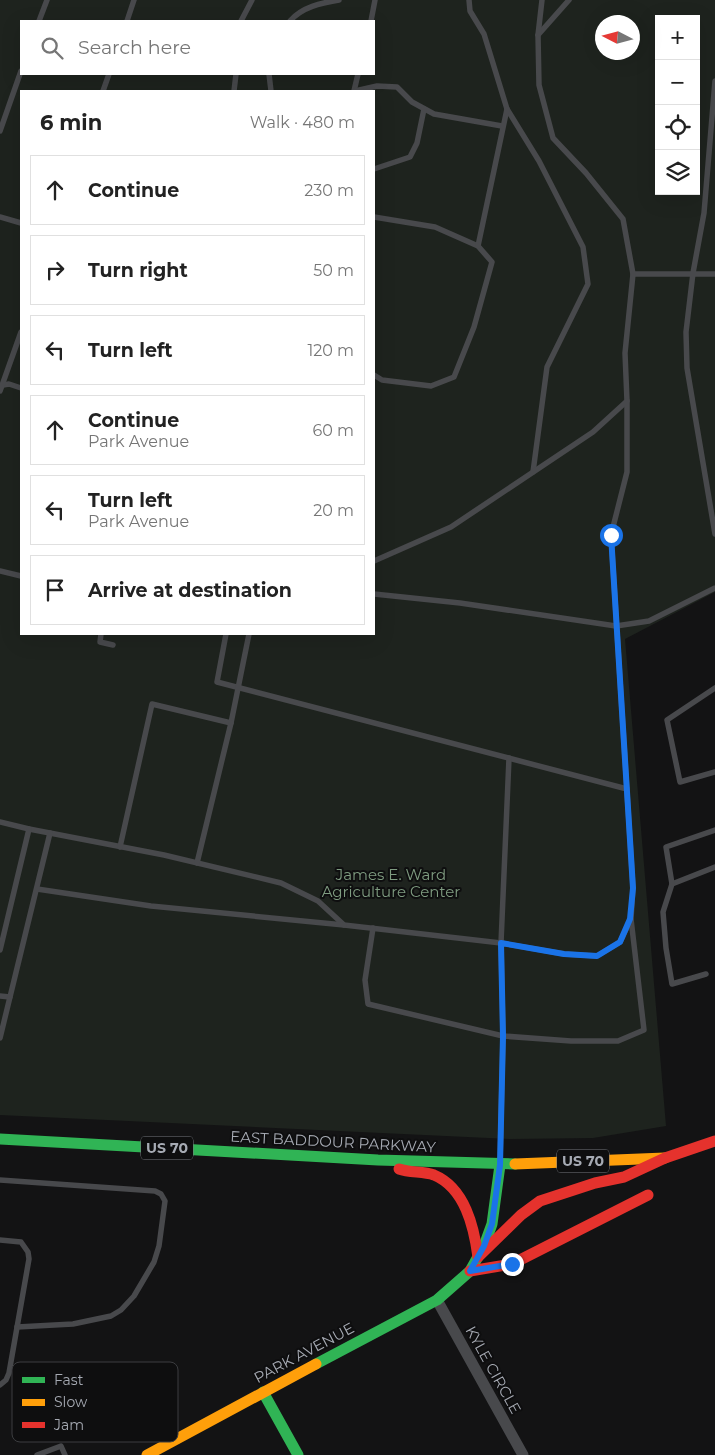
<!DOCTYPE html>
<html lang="en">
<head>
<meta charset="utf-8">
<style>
	body { margin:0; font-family:Montserrat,sans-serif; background:#f2f2f2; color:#222 }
	.controls { position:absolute; right:15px; top:15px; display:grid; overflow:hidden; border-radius:0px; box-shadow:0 5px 20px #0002 }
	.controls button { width:45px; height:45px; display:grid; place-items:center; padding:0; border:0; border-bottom:1px solid #e0e0e0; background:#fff; color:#222; font:25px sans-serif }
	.compass { position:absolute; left:595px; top:15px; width:45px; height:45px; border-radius:50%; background:#fff; box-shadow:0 5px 20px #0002; rotate:276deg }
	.stop { position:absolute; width:15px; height:15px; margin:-11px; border:4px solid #1a73e8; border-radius:50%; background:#fff }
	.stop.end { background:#1a73e8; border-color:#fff; box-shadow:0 1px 5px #0008 }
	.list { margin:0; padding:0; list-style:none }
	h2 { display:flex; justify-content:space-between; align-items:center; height:65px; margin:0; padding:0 20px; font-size:21px }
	h2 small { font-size:16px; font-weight:400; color:#767676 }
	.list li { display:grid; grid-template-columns:32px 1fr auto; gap:15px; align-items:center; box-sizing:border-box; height:70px; margin:0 10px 10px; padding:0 10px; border:1px solid #e0e0e0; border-radius:0px }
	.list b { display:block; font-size:19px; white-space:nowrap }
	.list p { margin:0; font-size:16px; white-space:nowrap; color:#767676 }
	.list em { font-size:16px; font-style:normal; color:#767676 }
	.icon { flex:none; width:28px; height:28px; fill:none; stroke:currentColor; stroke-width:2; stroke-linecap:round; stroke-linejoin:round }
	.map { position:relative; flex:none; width:715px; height:1455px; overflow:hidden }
	.search { position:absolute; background:#fff; box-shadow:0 5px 20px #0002; left:20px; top:20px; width:355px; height:55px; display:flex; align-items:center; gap:12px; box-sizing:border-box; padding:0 18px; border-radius:0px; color:#767676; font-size:19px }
	.panel { position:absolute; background:#fff; box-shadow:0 5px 20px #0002; left:20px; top:90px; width:355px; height:545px; border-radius:0px }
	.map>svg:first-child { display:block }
	.green { fill:#1e231e; fill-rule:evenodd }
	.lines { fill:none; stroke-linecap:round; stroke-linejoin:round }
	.lane { stroke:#48494c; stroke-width:5.5 }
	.street { stroke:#48494c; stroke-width:11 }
	.fast { stroke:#30b455; stroke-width:11 }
	.slow { stroke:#ff9f0a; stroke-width:11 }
	.jam { stroke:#e5322d; stroke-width:11 }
	.route { stroke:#1a73e8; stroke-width:6 }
	.labels { text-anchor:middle; stroke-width:4; stroke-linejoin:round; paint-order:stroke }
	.shield { fill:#0e0e0f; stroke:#787b82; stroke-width:1 }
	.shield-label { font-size:14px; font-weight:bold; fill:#a6aab3 }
	.park-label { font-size:15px; fill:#7f9c81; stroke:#0e0e0f }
	.street-label { font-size:15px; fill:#a6aab3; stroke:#0e0e0f }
	.key { fill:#0e0e0f; stroke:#3c3d40; stroke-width:1 }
	.key-label { font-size:14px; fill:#a6aab3 }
</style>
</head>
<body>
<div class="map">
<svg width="715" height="1455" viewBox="0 0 715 1455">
	<rect width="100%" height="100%" fill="#131314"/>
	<path class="green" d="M0 0H715V592L625 639 666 1126 593 1138 510 1139 0 1115ZM659 19H696V191H659ZM21 21H374V74H21ZM602 22H632V52H602ZM21 91H374V634H21Z"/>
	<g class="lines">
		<g class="lane">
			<polyline points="469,0 470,11 484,34 507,109 539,161 583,247 588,284 547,367 533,472"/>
			<polyline points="39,21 47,0"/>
			<polyline points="127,21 134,0"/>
			<polyline points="241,21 252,0"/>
			<path d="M290 21C302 7 321 3 339 0"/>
			<polyline points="371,21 375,0"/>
			<polyline points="538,35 569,0"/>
			<polyline points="269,74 271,91"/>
			<polyline points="715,81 704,213 693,273 686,332 687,368 715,534"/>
			<polyline points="103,91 109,74"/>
			<polyline points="234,91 236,74"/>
			<polyline points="354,91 358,74"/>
			<polyline points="355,91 377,86 397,87 412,102 434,114 502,126"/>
			<polyline points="0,131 21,71"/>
			<polyline points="374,169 410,157 417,143 424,109"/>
			<polyline points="0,217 21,223"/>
			<polyline points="374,217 435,227 478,246 492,262 474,327 454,377 431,386 382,380 374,375"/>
			<polyline points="478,246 507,109"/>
			<polyline points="633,274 715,274"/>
			<polyline points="3,385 9,384 21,388"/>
			<polyline points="0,391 21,332"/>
			<polyline points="374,561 451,527 593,432 627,401 625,353 633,274 623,219 586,173 553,138 539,85 538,35 542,0"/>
			<polyline points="0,571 21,576"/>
			<polyline points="374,594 460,603 616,626 649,621 715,588"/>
			<polyline points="101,634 100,642 113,645"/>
			<polyline points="226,634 217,682 627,789"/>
			<polyline points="715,688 667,720 680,782 715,772"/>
			<polyline points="0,822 29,829 164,855 281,883 318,901 344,925 501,943 564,954 597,956 620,942 631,919 633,888 611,535 627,472 627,401"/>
			<polyline points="120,847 152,704 231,723 249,634"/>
			<polyline points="197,863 231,723"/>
			<polyline points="672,884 715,867"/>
			<polyline points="37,889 151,906 344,925"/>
			<polyline points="373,928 365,980 368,1004 503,1036 571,1041 618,1041 644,1030 631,919"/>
			<polyline points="0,950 29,829"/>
			<polyline points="706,974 672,984 666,948 663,912 672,884 666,847 715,830"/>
			<polyline points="0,996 10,997"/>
			<polyline points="0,1038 50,833"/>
			<polyline points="500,1163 503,1036 501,943 509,758"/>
			<polyline points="0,1180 155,1191 161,1194 165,1201 159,1246 154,1262 134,1296 121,1310 111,1316 73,1324 17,1327"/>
			<polyline points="0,1240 21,1242 28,1252 29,1259 9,1373 6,1380 0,1385"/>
			<polyline points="37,1455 61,1446 65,1455"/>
		</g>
		<polyline class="street" points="437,1300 523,1455"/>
		<g class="fast">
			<polyline points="0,1139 378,1160 515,1164"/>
			<polyline points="316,1364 437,1300 470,1271 484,1246 492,1224 500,1165"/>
			<polyline points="263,1392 298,1455"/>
		</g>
		<g class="slow">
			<polyline points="515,1164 665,1158"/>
			<polyline points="147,1455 316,1364"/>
		</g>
		<g class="jam">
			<path d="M399 1169C410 1173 423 1171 434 1175 465 1188 474 1227 478 1257"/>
			<polyline points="478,1257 521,1215 540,1201 595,1183 624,1177 665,1158 715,1141"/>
			<polyline points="470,1271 512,1264 648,1195"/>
		</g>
	</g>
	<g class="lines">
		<polyline class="route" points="512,1264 470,1271 484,1246 492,1224 500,1165 503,1036 501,943 564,954 597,956 620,942 630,919 633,888 611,535"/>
	</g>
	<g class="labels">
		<g class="shield">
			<rect x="141" y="1136.5" width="52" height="23" rx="4"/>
			<rect x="557" y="1149.5" width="52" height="23" rx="4"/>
		</g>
		<g class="shield-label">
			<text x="167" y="1153">US 70</text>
			<text x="583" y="1166">US 70</text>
		</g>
		<g class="park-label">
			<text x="391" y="880">James E. Ward<tspan x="391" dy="17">Agriculture Center</tspan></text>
		</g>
		<g class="street-label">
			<text transform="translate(333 1142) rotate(3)" y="5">EAST BADDOUR PARKWAY</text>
			<text transform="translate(304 1353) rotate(-28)" y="5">PARK AVENUE</text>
			<text transform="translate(493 1370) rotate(61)" y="5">KYLE CIRCLE</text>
		</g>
	</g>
	<rect x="12" y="1362" width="166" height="80" rx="8" class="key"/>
	<rect x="22" y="1377" width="23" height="6" fill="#30b455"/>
	<rect x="22" y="1399" width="23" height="7" fill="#ff9f0a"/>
	<rect x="22" y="1422" width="23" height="6" fill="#e5322d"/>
	<g class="key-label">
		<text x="54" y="1385">Fast</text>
		<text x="54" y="1407">Slow</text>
		<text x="54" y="1430">Jam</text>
	</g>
</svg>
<div class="controls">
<button>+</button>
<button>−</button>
<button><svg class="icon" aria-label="locate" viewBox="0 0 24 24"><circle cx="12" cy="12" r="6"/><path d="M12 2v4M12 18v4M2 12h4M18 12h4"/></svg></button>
<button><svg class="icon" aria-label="layers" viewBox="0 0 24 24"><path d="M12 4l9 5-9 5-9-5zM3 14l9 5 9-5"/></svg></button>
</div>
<svg class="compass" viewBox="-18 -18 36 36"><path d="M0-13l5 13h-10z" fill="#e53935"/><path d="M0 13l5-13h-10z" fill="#767676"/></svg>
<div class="stop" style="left:611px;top:535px"></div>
<div class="stop end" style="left:512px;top:1264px"></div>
<div class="search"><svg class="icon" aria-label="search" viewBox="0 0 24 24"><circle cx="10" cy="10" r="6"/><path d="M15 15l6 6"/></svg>Search here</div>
<section class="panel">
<h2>6 min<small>Walk · 480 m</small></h2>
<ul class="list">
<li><svg class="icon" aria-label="ahead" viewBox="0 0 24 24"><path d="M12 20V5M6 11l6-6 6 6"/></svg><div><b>Continue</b></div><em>230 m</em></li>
<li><svg class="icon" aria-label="right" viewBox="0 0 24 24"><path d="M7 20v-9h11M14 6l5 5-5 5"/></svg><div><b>Turn right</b></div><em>50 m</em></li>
<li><svg class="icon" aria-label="left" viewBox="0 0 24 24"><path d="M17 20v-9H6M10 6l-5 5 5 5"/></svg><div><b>Turn left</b></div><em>120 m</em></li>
<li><svg class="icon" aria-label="ahead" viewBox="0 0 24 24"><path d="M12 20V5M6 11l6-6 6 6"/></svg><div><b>Continue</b><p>Park Avenue</p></div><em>60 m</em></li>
<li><svg class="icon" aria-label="left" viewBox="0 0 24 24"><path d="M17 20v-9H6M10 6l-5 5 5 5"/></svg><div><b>Turn left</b><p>Park Avenue</p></div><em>20 m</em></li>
<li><svg class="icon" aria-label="arrive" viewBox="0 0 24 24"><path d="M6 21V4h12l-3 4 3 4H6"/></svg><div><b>Arrive at destination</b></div></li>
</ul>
</section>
</div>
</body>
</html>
